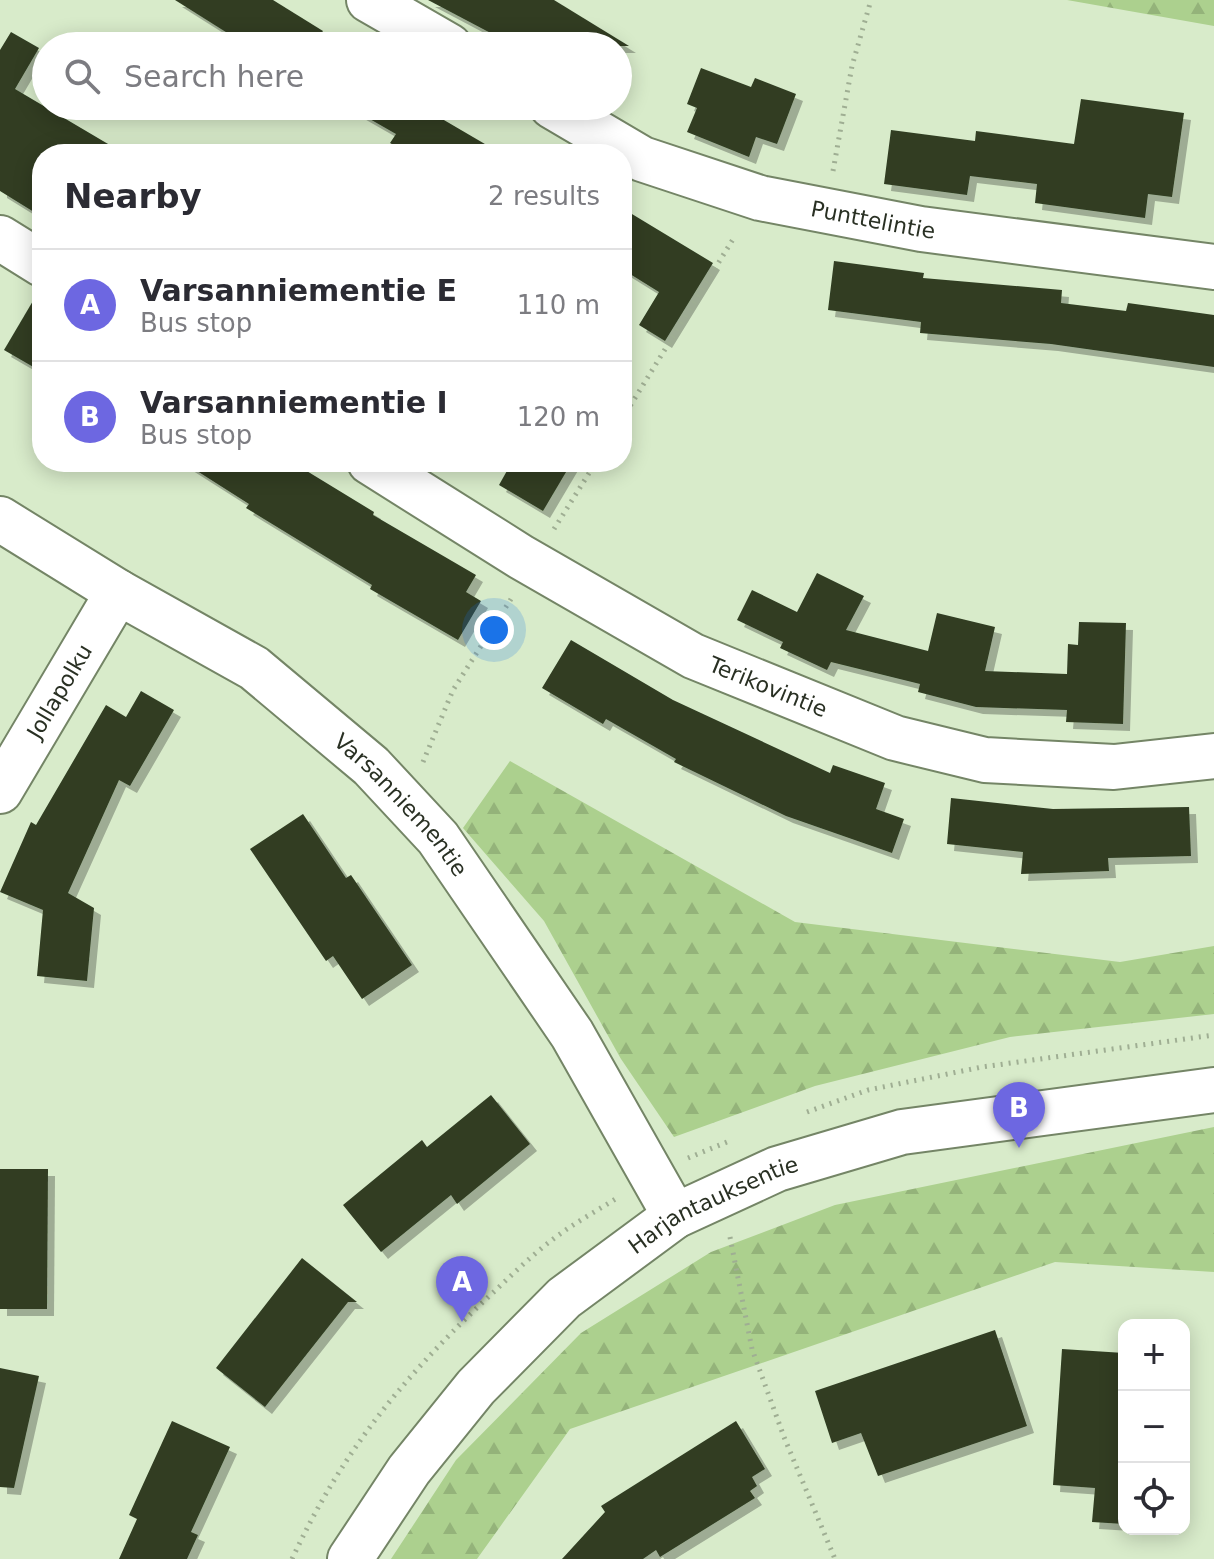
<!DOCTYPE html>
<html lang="en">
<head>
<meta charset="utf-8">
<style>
	body { margin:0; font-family:"DejaVu Sans",sans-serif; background:#f2f2f3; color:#2b2b33 }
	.controls { position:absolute; right:24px; bottom:24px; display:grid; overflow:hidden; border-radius:16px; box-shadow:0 4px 20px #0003 }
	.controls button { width:72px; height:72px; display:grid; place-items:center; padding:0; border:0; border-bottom:2px solid #e1e1e2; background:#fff; color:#2b2b33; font:40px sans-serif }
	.you { position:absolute; left:494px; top:630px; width:28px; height:28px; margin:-20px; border:6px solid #fff; border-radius:50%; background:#1a73e8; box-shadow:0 0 0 12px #1a73e833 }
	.badge { display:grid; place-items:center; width:52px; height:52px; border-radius:50%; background:#6d67e1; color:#fff; font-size:26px; font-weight:700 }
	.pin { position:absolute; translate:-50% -66px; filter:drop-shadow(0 2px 4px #0008) }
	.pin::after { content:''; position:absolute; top:42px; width:28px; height:24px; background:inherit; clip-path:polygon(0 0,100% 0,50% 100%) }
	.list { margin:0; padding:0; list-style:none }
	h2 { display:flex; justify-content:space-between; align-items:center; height:104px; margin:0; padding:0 32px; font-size:34px }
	h2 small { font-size:26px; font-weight:400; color:#7c7c81 }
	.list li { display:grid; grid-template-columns:52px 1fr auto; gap:24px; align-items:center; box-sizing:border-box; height:112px; padding:0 32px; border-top:2px solid #e1e1e2 }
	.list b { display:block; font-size:30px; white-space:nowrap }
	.list p { margin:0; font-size:26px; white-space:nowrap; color:#7c7c81 }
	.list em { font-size:26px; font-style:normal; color:#7c7c81 }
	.icon { flex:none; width:44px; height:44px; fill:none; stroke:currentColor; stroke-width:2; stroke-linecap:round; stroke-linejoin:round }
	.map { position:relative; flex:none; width:1214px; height:1559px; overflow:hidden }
	.search { position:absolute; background:#fff; box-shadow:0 4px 20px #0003; left:32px; top:32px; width:600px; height:88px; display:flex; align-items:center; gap:20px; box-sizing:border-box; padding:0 28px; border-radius:44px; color:#7c7c81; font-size:30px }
	.panel { position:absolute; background:#fff; box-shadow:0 4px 20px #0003; left:32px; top:144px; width:600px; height:328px; border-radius:32px }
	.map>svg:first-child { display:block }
	.forest { fill:url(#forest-firs) }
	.building { fill:#303e23; filter:url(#shadow) }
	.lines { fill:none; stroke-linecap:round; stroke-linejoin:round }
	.street-casing { stroke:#748566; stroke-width:48 }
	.secondary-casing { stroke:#748566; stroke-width:48 }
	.path { stroke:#9fae93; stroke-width:5; stroke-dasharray:2 6; stroke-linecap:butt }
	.street { stroke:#fff; stroke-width:44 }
	.secondary { stroke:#fff; stroke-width:44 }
	.labels { text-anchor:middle; stroke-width:8; stroke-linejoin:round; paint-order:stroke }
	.street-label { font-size:22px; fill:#293023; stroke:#e6f9d7 }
</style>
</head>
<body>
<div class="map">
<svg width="1214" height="1559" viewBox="0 0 1214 1559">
	<defs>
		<pattern id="forest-firs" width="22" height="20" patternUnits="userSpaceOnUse" patternTransform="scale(2)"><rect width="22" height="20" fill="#acd08e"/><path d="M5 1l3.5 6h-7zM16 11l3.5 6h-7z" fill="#94b37a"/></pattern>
		<filter id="shadow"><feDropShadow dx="7" dy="7" stdDeviation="0" flood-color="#0004"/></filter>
	</defs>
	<rect width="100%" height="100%" fill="#d8ebca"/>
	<g class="forest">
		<polygon points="1067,0 1214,0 1214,26"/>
		<polygon points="510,761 795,922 1120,962 1214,946 1214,1014 1010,1037 815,1086 674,1137 621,1059 544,921 463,828"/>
		<polygon points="1214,1127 1214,1272 1055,1262 570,1429 477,1559 391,1559 456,1460 581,1333 711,1252 835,1205"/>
	</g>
	<g class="building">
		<polygon points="175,0 273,0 323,31 313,46 248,46"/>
		<polygon points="428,0 554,0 629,46 515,46"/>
		<polygon points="11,32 39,48 15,89 125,154 42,154 42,217 0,191 0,50"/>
		<polygon points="701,68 751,87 755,78 796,94 777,144 756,137 749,157 687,132 697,108 687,104"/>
		<polygon points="1081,99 1184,113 1172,197 1148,194 1145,218 1035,203 1037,184 970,176 967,195 884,184 891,130 975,141 976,131 1074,144"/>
		<polygon points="347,106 420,106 502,154 409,154 390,143 396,134"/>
		<polygon points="622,208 713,263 665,341 639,325 659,292 622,269"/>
		<polygon points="834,261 924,273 923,278 1062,290 1061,303 1126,311 1128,303 1214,315 1214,367 1051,344 920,333 921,322 828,310"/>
		<polygon points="40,289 42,289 42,372 4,350"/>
		<polygon points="183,462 292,462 374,512 373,515 476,575 466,592 481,601 458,640 370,589 372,585 246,508 249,504"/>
		<polygon points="512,462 572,462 543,511 499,485"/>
		<polygon points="817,573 864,596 846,630 928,651 937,613 995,627 985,671 1067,674 1068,644 1078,645 1079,622 1126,623 1123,724 1066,722 1067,710 976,707 918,692 920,684 831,662 827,670 780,648 783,642 737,620 752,590 797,612"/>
		<polygon points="571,640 673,700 830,773 833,765 885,783 876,809 904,819 892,853 786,816 674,762 676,759 606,719 603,724 542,688"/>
		<polygon points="141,691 174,710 130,786 119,780 68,893 94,908 87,981 37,976 43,910 0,892 31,822 36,825 106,705 126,717"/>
		<polygon points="951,798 1053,809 1189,807 1191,856 1108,858 1109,871 1021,874 1023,852 947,844"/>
		<polygon points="303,814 346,878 351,875 412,965 362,999 333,956 326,961 250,849"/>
		<polygon points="491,1095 530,1144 457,1204 451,1195 381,1252 343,1205 422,1140 427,1147"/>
		<polygon points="0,1169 48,1169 47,1309 0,1309"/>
		<polygon points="302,1258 357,1302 348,1302 265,1407 216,1368"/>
		<polygon points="995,1330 1027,1426 878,1476 861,1433 832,1443 815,1391"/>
		<polygon points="1062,1349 1124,1353 1124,1524 1092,1522 1095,1488 1053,1485"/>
		<polygon points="0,1368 39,1376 14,1488 0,1487"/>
		<polygon points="172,1421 230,1447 191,1532 198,1535 187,1559 119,1559 137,1519 129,1515"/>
		<polygon points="736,1421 765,1469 752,1477 757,1486 750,1491 755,1498 660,1557 656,1550 643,1559 562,1559 605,1512 601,1506"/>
	</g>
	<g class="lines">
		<defs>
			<g id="street">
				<polyline points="369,0 449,46"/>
				<path id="s1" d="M552 106 642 159 760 198 921 229 1214 267"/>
				<polyline points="0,238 42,264"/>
				<path id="s2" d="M370 462 521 557 693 656 895 738 985 760 1114 767 1214 756"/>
				<path id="s3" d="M0 519 118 592 254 668 371 766 438 838 572 1034 675 1216"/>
				<path id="s4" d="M0 791 118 592"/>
			</g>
			<g id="secondary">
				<path id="s5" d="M350 1559 409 1470 476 1387 564 1298 675 1216 777 1169 902 1132 1214 1090"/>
			</g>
		</defs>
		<use href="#street" class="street-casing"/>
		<use href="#secondary" class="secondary-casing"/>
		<g class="path">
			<polyline points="833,171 852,66 871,0"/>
			<polyline points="622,419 735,236"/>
			<polyline points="554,529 596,462"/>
			<polyline points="423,762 453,690 511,599"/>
			<polyline points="807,1112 868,1090 982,1067 1214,1035"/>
			<polyline points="688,1158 727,1142"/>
			<polyline points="730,1237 752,1349 784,1437 835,1559"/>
			<path d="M292 1559C341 1454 399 1382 483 1302 508 1279 532 1254 560 1234 578 1221 598 1210 617 1198"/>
		</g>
		<use href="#street" class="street"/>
		<use href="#secondary" class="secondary"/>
	</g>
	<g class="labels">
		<g class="street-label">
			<text dy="8" stroke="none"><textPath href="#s1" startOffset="344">Punttelintie</textPath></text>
			<text dy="8" stroke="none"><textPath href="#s2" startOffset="458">Terikovintie</textPath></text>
			<text dy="8" stroke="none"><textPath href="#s4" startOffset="116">Jollapolku</textPath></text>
			<text dy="8" stroke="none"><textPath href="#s3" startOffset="496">Varsanniementie</textPath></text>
			<text dy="8" stroke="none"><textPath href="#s5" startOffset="516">Harjantauksentie</textPath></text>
		</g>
	</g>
</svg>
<div class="controls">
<button>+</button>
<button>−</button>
<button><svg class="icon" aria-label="locate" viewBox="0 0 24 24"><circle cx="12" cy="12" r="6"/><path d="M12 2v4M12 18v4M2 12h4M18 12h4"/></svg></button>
</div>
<div class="you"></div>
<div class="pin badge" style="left:462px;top:1322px">A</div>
<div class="pin badge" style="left:1019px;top:1148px">B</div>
<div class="search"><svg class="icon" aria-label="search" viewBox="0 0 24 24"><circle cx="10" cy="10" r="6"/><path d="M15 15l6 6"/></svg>Search here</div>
<section class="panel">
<h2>Nearby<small>2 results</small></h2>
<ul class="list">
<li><span class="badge">A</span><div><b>Varsanniementie E</b><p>Bus stop</p></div><em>110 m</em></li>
<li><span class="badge">B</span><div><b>Varsanniementie I</b><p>Bus stop</p></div><em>120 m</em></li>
</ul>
</section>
</div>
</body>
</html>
